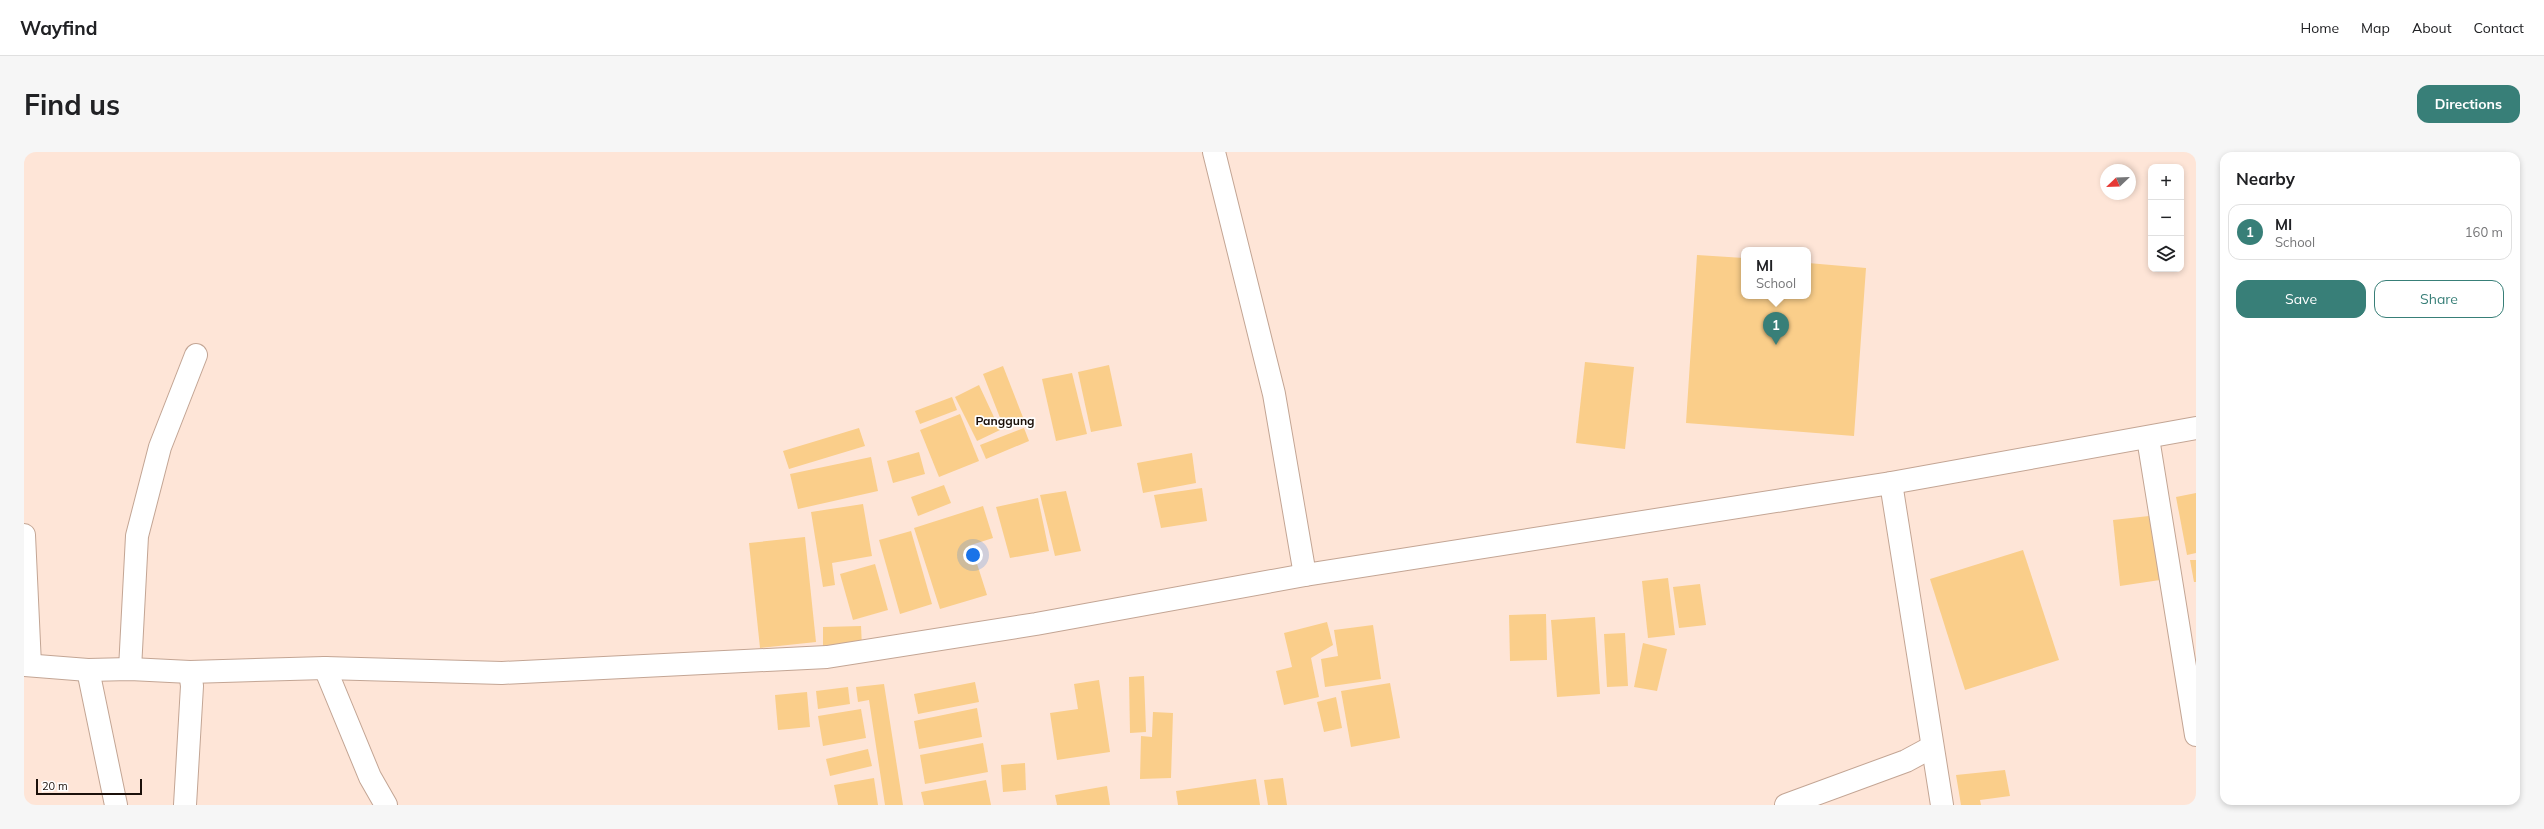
<!DOCTYPE html>
<html lang="en">
<head>
<meta charset="utf-8">
<style>
	body { margin:0; font-family:Mulish,sans-serif; background:#f6f6f6; color:#202124 }
	.controls { position:absolute; right:12px; top:12px; display:grid; overflow:hidden; border-radius:8px; box-shadow:0 2px 6px #0003 }
	.controls button { width:36px; height:36px; display:grid; place-items:center; padding:0; border:0; border-bottom:1px solid #e0e0e0; background:#fff; color:#202124; font:20px sans-serif }
	.compass { position:absolute; left:2076px; top:12px; width:36px; height:36px; border-radius:50%; background:#fff; box-shadow:0 2px 6px #0003; rotate:247deg }
	.scale { position:absolute; left:12px; bottom:10px; width:106px; box-sizing:border-box; padding-left:4px; border:2px solid #1b100a; border-top:0; font-size:11px; line-height:14px; white-space:nowrap; color:#1b100a; -webkit-text-stroke:3px #fff; paint-order:stroke }
	.you { position:absolute; left:949px; top:403px; width:14px; height:14px; margin:-10px; border:3px solid #fff; border-radius:50%; background:#1a73e8; box-shadow:0 0 0 6px #1a73e833 }
	.badge { display:grid; place-items:center; width:26px; height:26px; border-radius:50%; background:#387f78; color:#fff; font-size:13px; font-weight:700 }
	.pin { position:absolute; translate:-50% -33px; filter:drop-shadow(0 1px 2px #0008) }
	.pin::after { content:''; position:absolute; top:21px; width:14px; height:12px; background:inherit; clip-path:polygon(0 0,100% 0,50% 100%) }
	.popup { position:absolute; left:1717px; top:95px; width:70px; height:52px; box-sizing:border-box; display:grid; place-content:center; border-radius:8px; background:#fff; filter:drop-shadow(0 1px 3px #0005); font-size:13px; white-space:nowrap; color:#757577 }
	.popup b { font-size:15px; color:#202124 }
	.popup::after { content:''; position:absolute; left:50%; top:100%; margin-left:-8px; border:8px solid transparent; border-top-color:#fff }
	.list { margin:0; padding:0; list-style:none }
	h2 { display:flex; justify-content:space-between; align-items:center; height:52px; margin:0; padding:0 16px; font-size:17px }
	h2 small { font-size:13px; font-weight:400; color:#757577 }
	.list li { display:grid; grid-template-columns:26px 1fr auto; gap:12px; align-items:center; box-sizing:border-box; height:56px; margin:0 8px 8px; padding:0 8px; border:1px solid #e0e0e0; border-radius:12px }
	.list b { display:block; font-size:15px; white-space:nowrap }
	.list p { margin:0; font-size:13px; white-space:nowrap; color:#757577 }
	.list em { font-size:13px; font-style:normal; color:#757577 }
	.actions { display:flex; gap:8px; padding:12px 16px }
	.actions a { flex:1; padding:9px 0; border:1px solid #387f78; border-radius:12px; text-align:center; font-size:14px; color:#387f78 }
	.actions .main { background:#387f78; color:#fff }
	.icon { flex:none; width:22px; height:22px; fill:none; stroke:currentColor; stroke-width:2; stroke-linecap:round; stroke-linejoin:round }
	.map { position:relative; flex:none; width:2172px; height:653px; overflow:hidden; border-radius:12px }
	header { display:flex; align-items:center; gap:24px; box-sizing:border-box; height:56px; padding:0 20px; background:#fff; border-bottom:1px solid #e0e0e0 }
	header strong { font-size:19px }
	nav { display:flex; gap:22px; margin-inline-start:auto; font-size:14px }
	.intro { display:flex; align-items:center; justify-content:space-between; box-sizing:border-box; height:96px; padding:0 24px }
	h1 { margin:0; font-size:28px }
	.button { padding:10px 18px; border-radius:12px; background:#387f78; color:#fff; font-size:14px; font-weight:700 }
	main { display:flex; gap:24px; padding:0 24px }
	aside { flex:1; background:#fff; border-radius:12px; box-shadow:0 2px 6px #0003 }
	.map>svg:first-child { display:block }
	.building { fill:#face8a }
	.lines { fill:none; stroke-linecap:round; stroke-linejoin:round }
	.minor-casing { stroke:#c3a594; stroke-width:24 }
	.tertiary-casing { stroke:#c3a594; stroke-width:24 }
	.minor { stroke:#fff; stroke-width:22 }
	.tertiary { stroke:#fff; stroke-width:22 }
	.labels { text-anchor:middle; stroke-width:3.5; stroke-linejoin:round; paint-order:stroke }
	.quarter-label { font-size:12px; font-weight:bold; fill:#1b100a; stroke:#fff }
</style>
</head>
<body>
<header>
<strong>Wayfind</strong>
<nav><a>Home</a><a>Map</a><a>About</a><a>Contact</a></nav>
</header>
<div class="intro"><h1>Find us</h1><a class="button">Directions</a></div>
<main>
<div class="map">
<svg width="2172" height="653" viewBox="0 0 2172 653">
	<rect width="100%" height="100%" fill="#fee5d7"/>
	<g class="building">
		<polygon points="1673,103 1720,106 1720,144 1784,144 1784,111 1842,116 1830,284 1662,271"/>
		<polygon points="1561,210 1610,215 1601,297 1552,291"/>
		<polygon points="1085,213 1098,274 1067,280 1054,220"/>
		<polygon points="979,214 1000,268 980,276 959,222"/>
		<polygon points="1048,221 1063,282 1032,289 1018,227"/>
		<polygon points="955,233 976,278 953,289 931,245"/>
		<polygon points="928,245 933,258 896,272 891,259"/>
		<polygon points="936,262 955,309 915,325 896,278"/>
		<polygon points="835,276 841,294 765,317 759,299"/>
		<polygon points="1000,276 1005,289 962,307 956,293"/>
		<polygon points="895,300 901,322 869,331 863,309"/>
		<polygon points="1168,301 1172,331 1119,341 1113,311"/>
		<polygon points="847,305 854,339 774,357 766,322"/>
		<polygon points="920,333 927,351 894,364 887,345"/>
		<polygon points="1178,336 1183,369 1137,376 1130,343"/>
		<polygon points="1042,339 1057,399 1031,404 1016,343"/>
		<polygon points="2172,341 2172,401 2163,403 2152,345"/>
		<polygon points="1014,346 1025,399 986,406 972,355"/>
		<polygon points="839,352 848,404 808,411 811,433 799,435 787,360"/>
		<polygon points="959,354 969,386 947,393 963,443 916,457 890,376"/>
		<polygon points="2125,364 2136,428 2096,434 2089,368"/>
		<polygon points="887,379 908,452 876,462 855,388"/>
		<polygon points="781,385 792,490 736,496 725,391"/>
		<polygon points="1999,398 2035,508 1941,538 1906,427"/>
		<polygon points="2166,408 2172,408 2172,430 2170,430"/>
		<polygon points="851,412 864,458 829,468 816,422"/>
		<polygon points="1644,426 1651,483 1624,486 1618,429"/>
		<polygon points="1676,432 1682,473 1655,476 1649,435"/>
		<polygon points="1522,462 1523,508 1486,509 1485,463"/>
		<polygon points="1571,465 1576,542 1533,545 1527,468"/>
		<polygon points="1303,470 1309,493 1287,506 1295,545 1260,553 1252,519 1268,515 1260,481"/>
		<polygon points="1349,473 1357,527 1301,535 1297,507 1314,504 1310,478"/>
		<polygon points="837,474 838,495 799,496 799,475"/>
		<polygon points="1601,481 1604,534 1583,535 1580,482"/>
		<polygon points="1619,491 1643,497 1633,539 1610,535"/>
		<polygon points="1120,524 1122,580 1106,581 1105,525"/>
		<polygon points="1075,528 1086,600 1033,608 1026,561 1054,557 1050,532"/>
		<polygon points="951,530 955,550 894,562 890,542"/>
		<polygon points="1366,531 1376,586 1327,595 1317,539"/>
		<polygon points="860,532 879,653 861,653 845,548 834,550 832,535"/>
		<polygon points="824,535 826,552 794,557 792,539"/>
		<polygon points="783,540 786,575 754,578 751,543"/>
		<polygon points="1312,545 1318,576 1300,580 1293,550"/>
		<polygon points="953,556 958,585 895,597 890,569"/>
		<polygon points="837,557 842,586 799,594 794,564"/>
		<polygon points="1129,560 1149,561 1147,626 1116,627 1117,584 1128,585"/>
		<polygon points="959,591 964,620 901,632 896,603"/>
		<polygon points="844,597 848,614 806,624 802,607"/>
		<polygon points="1001,611 1002,638 979,640 977,613"/>
		<polygon points="1981,618 1986,644 1956,648 1957,653 1937,653 1932,623"/>
		<polygon points="850,626 854,653 814,653 810,633"/>
		<polygon points="1259,626 1263,653 1244,653 1240,628"/>
		<polygon points="1232,627 1236,653 1154,653 1152,639"/>
		<polygon points="962,628 967,653 900,653 897,640"/>
		<polygon points="1083,634 1086,653 1033,653 1031,643"/>
	</g>
	<g class="lines">
		<defs>
			<g id="minor">
				<polyline points="1190,0 1250,242 1281,423"/>
				<polyline points="2124,286 2172,583"/>
				<polyline points="1867,331 1918,653"/>
				<polyline points="0,383 6,513"/>
				<polyline points="301,516 346,625 362,653"/>
				<polyline points="106,517 113,384 136,295 172,203"/>
				<polyline points="64,518 92,653"/>
				<polyline points="161,653 168,534 166,520"/>
				<polyline points="1762,653 1882,609 1908,595"/>
			</g>
			<polyline id="tertiary" points="0,513 64,518 106,517 166,520 301,516 478,521 803,505 1012,472 1281,423 1867,331 2172,276"/>
		</defs>
		<use href="#minor" class="minor-casing"/>
		<use href="#tertiary" class="tertiary-casing"/>
		<use href="#minor" class="minor"/>
		<use href="#tertiary" class="tertiary"/>
	</g>
	<g class="labels">
		<g class="quarter-label">
			<text x="981" y="273">Panggung</text>
		</g>
	</g>
</svg>
<div class="controls">
<button>+</button>
<button>−</button>
<button><svg class="icon" aria-label="layers" viewBox="0 0 24 24"><path d="M12 4l9 5-9 5-9-5zM3 14l9 5 9-5"/></svg></button>
</div>
<svg class="compass" viewBox="-18 -18 36 36"><path d="M0-13l5 13h-10z" fill="#e53935"/><path d="M0 13l5-13h-10z" fill="#757577"/></svg>
<div class="scale">20 m</div>
<div class="you"></div>
<div class="pin badge" style="left:1752px;top:193px">1</div>
<div class="popup"><b>MI</b>School</div>
</div>
<aside>
<h2>Nearby<small></small></h2>
<ul class="list">
<li><span class="badge">1</span><div><b>MI</b><p>School</p></div><em>160 m</em></li>
</ul>
<div class="actions"><a class="main">Save</a><a>Share</a></div>
</aside>
</main>
</body>
</html>
